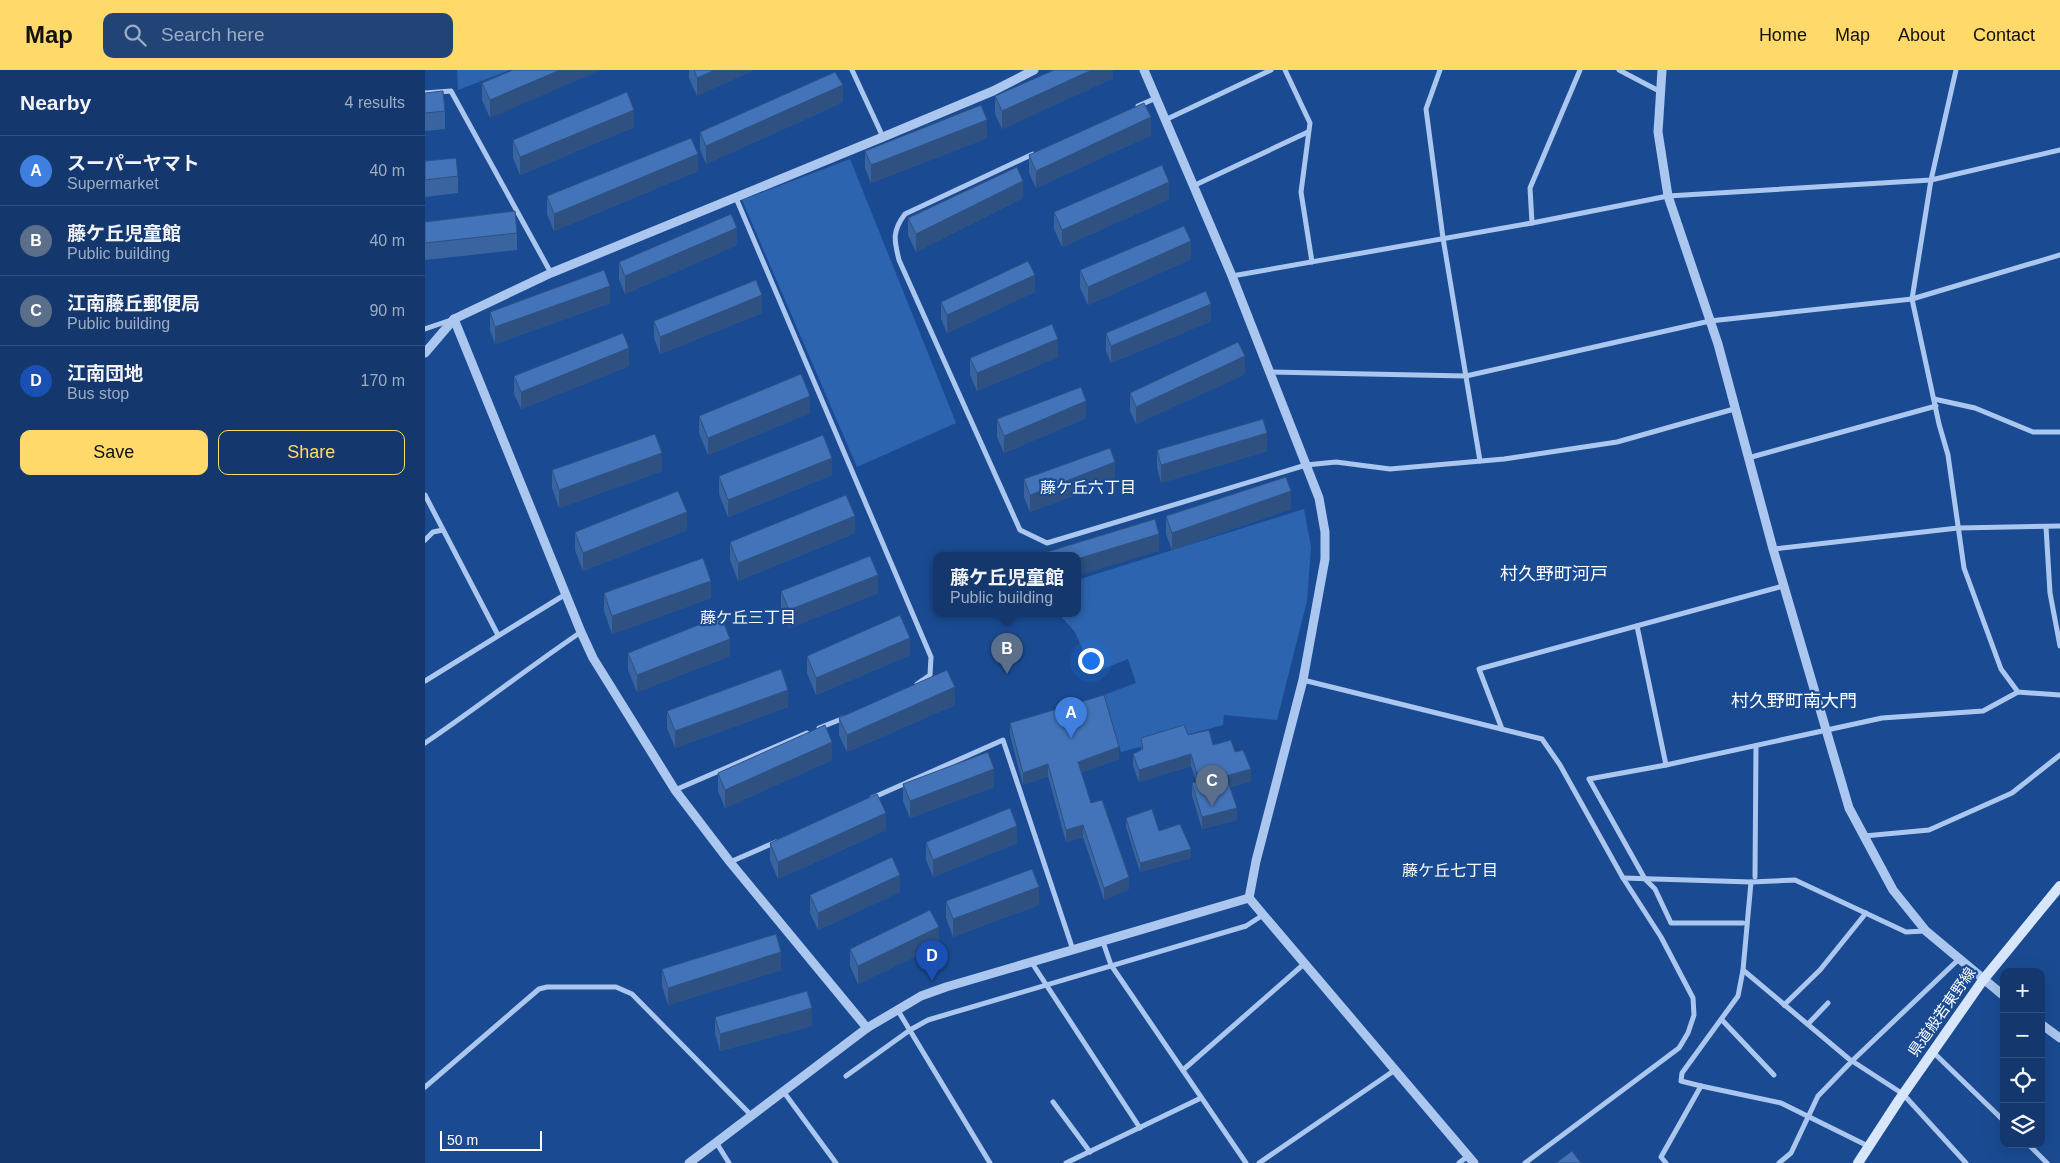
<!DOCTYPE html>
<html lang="en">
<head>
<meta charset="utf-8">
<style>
	body { margin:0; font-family:Helvetica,"Noto Sans JP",sans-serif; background:#214376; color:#f1f3f6 }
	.controls { position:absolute; right:15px; bottom:15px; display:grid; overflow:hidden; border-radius:10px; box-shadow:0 5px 20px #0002 }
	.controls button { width:45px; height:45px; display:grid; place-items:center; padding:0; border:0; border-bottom:1px solid #335281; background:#14386e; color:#f1f3f6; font:25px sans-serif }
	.scale { position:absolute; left:15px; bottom:12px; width:102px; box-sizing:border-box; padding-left:5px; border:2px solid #fff; border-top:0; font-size:14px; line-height:18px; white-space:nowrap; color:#fff; -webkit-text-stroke:4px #1a4b92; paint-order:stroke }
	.you { position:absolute; left:665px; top:590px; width:18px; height:18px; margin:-12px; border:4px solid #fff; border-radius:50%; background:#1a73e8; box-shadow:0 0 0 8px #1a73e833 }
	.badge { display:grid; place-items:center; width:32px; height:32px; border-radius:50%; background:#ffd969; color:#fff; font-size:16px; font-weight:700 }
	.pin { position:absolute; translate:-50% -41px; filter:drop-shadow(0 1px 2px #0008) }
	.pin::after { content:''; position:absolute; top:26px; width:18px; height:15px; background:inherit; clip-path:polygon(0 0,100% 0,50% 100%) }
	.popup { position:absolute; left:508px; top:482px; width:148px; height:65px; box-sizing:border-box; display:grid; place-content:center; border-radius:10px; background:#14386e; filter:drop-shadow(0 1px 4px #0005); font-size:16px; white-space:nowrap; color:#9dacc2 }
	.popup b { font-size:19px; color:#f1f3f6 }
	.popup::after { content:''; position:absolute; left:50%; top:100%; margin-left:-10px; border:10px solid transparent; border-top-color:#14386e }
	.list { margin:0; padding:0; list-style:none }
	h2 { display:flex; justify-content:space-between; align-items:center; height:65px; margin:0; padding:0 20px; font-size:21px }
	h2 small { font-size:16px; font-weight:400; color:#9dacc2 }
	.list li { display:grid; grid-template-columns:32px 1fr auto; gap:15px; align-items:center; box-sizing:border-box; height:70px; padding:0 20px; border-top:1px solid #335281 }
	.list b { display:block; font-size:19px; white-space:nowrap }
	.list p { margin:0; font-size:16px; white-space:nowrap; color:#9dacc2 }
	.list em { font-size:16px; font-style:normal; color:#9dacc2 }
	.actions { display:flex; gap:10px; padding:15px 20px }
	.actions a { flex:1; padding:11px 0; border:1px solid #ffd969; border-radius:10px; text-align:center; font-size:18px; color:#ffd969 }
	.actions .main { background:#ffd969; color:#111 }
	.icon { flex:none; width:28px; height:28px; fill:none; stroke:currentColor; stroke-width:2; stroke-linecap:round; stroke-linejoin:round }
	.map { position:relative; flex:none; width:1635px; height:1093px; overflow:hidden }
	header { display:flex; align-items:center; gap:30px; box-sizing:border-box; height:70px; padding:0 25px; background:#ffd969; color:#111 }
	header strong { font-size:24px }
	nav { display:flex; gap:28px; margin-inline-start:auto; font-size:18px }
	.search { width:350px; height:45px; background:#214376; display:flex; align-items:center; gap:12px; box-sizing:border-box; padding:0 18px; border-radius:10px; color:#9dacc2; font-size:19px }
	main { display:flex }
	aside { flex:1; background:#14386e }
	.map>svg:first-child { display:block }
	.green { fill:#2d64b0 }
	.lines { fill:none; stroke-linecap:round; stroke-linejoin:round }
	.minor { stroke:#abc7ef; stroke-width:5 }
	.tertiary { stroke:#abc7ef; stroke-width:9 }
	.secondary { stroke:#d8e6fb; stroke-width:10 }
	.wall { fill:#3a649f }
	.shaded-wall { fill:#2f5182 }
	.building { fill:#4374b9; stroke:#2f5182 }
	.labels { text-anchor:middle; stroke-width:4.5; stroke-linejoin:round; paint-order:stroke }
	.street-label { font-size:15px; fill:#fff; stroke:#1a4b92 }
	.neighbourhood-label { font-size:16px; fill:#fff; stroke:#1a4b92 }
	.quarter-label { font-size:18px; fill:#fff; stroke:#1a4b92 }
</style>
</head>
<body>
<header>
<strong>Map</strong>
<div class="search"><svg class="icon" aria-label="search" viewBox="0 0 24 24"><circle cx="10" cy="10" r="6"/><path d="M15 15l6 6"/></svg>Search here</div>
<nav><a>Home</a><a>Map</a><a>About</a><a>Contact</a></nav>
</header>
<main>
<aside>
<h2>Nearby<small>4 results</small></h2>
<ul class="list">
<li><span class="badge" style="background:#3f7fe0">A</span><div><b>スーパーヤマト</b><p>Supermarket</p></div><em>40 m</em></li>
<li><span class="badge" style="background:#5c6f8a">B</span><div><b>藤ケ丘児童館</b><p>Public building</p></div><em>40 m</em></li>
<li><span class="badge" style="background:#5c6f8a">C</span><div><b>江南藤丘郵便局</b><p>Public building</p></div><em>90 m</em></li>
<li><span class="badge" style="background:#1a4fb4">D</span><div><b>江南団地</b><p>Bus stop</p></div><em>170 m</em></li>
</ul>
<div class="actions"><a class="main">Save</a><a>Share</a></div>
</aside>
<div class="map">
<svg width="1635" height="1093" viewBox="0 0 1635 1093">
	<rect width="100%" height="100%" fill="#1a4b92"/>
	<g class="green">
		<polygon points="32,0 85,0 33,20"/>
		<polygon points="425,89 531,353 432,397 317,130"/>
		<polygon points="879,439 886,477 882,531 852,650 799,645 798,655 696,682 679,625 711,613 703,589 668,603 650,562 633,543 652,543 652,510"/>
	</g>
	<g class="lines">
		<g class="minor">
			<polyline points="427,0 458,67"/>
			<polyline points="860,0 885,53 876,122 887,192"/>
			<polyline points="1015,0 1001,39 1018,168 1055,391"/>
			<polyline points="1194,0 1236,22"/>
			<polyline points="1531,0 1506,110 1487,229 1514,354 1523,385 1539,498 1576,599 1593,622 1635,625"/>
			<polyline points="0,23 26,21 126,203"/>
			<polyline points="713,36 731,28"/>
			<polyline points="740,50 846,0"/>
			<path d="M608 84 480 144C467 161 469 170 474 190L595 460 622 473 881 395 911 392 965 399 1079 389 1192 372 1309 339"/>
			<polyline points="768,116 883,62"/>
			<polyline points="311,128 506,587 505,605 492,614"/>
			<polyline points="1107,153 1105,118 1155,0"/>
			<polyline points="807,206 1107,153 1243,126 1506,110 1635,80"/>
			<polyline points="0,259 26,250"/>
			<polyline points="844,302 1041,306 1285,251 1487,229 1635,185"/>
			<polyline points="1509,329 1550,338 1608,362 1635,362"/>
			<polyline points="1323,388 1511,336"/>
			<polyline points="0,425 73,565"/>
			<polyline points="1621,457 1625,523 1635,576"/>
			<polyline points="0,470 8,462 18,460"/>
			<polyline points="1348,479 1533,458 1635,456"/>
			<polyline points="1212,556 1241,695 1457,648 1558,641 1593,622"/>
			<polyline points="878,610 1117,669 1135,695 1198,808 1236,867 1268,928 1269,945 1263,963 1254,978 1100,1093"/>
			<polyline points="0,611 141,524"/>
			<polyline points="394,658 419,648"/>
			<polyline points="1077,659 1054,599 1358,516"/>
			<path d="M0 673C53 637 103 598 156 562"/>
			<polyline points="1241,695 1164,709 1220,809 1230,819 1246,853 1318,853"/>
			<polyline points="250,720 382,663"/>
			<polyline points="447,728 578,670 648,880"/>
			<polyline points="1439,766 1504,760 1587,723 1635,685"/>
			<polyline points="305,792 351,772"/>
			<polyline points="1330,807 1331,676"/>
			<polyline points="1198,808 1326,812 1370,810 1481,862 1500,861"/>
			<polyline points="1326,812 1318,900 1424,989 1478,1024 1541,1093"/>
			<polyline points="678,872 686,895 821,1093"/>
			<polyline points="607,893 715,1058"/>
			<polyline points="1359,935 1395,900 1441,843"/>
			<polyline points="472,939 565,1093"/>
			<polyline points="1297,950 1349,1005"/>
			<polyline points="1383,954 1403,933"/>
			<polyline points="1508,982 1579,1051"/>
			<polyline points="758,1000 879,894"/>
			<polyline points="421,1006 485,960 503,950 821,856 838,845"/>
			<polyline points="1276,1016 1256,1011 1257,1003 1313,926 1318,900"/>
			<polyline points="0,1017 114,919 122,917 191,917 207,924 326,1045"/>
			<polyline points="358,1021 411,1093"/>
			<polyline points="628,1032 665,1082"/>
			<polyline points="291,1072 304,1093"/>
			<polyline points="1603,1074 1622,1093"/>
			<polyline points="641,1093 776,1028"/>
			<polyline points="834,1093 970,1000"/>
			<polyline points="1034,1093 1043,1086"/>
			<polyline points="1241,1093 1236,1087 1276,1016 1356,1033 1443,1076"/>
			<polyline points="1354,1093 1366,1083 1393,1026 1427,991 1534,889"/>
		</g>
		<g class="tertiary">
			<polyline points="719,0 807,206 894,428 900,462 900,489 878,610 831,791 824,828"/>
			<polyline points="1237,0 1233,62 1243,126 1293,274 1348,479 1424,738 1468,820 1501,861 1579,926"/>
			<polyline points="29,249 156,562 168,588 250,720 305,792 442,958"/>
			<polyline points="0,283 29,249 126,203 458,67 568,21 609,0"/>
			<polyline points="824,828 1049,1093"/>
			<polyline points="1616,954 1635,968"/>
			<polyline points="264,1093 442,958 496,926 521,917 824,828"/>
		</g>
		<polyline class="secondary" points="1433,1093 1474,1030 1558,910 1635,816"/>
	</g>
	<g class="wall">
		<polygon points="88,0 65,48 57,30 57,13"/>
		<polygon points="264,0 328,0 272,26 264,8"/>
		<polygon points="688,0 688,8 577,59 570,44 570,26"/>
		<polygon points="0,23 20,41 20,59 0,61"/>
		<polygon points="418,32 281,94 275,79 275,62"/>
		<polygon points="209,57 95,105 88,88 88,70"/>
		<polygon points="726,65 611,118 604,103 604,85"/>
		<polygon points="562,68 446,113 440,98 440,81"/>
		<polygon points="0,91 33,106 33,123 0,127"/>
		<polygon points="273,101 129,161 122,144 122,126"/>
		<polygon points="598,128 491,182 483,165 483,148"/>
		<polygon points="744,129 637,177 629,159 629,142"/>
		<polygon points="0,152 92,163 92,180 0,190"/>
		<polygon points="312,175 200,224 194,209 194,192"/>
		<polygon points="766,189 663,235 655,218 655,200"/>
		<polygon points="610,222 522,263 516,249 516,232"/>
		<polygon points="185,233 70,274 65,260 65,242"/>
		<polygon points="337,243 235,284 229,268 229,251"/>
		<polygon points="786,251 686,293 681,281 681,263"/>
		<polygon points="633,287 552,321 545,305 545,288"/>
		<polygon points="204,296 96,339 89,324 89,306"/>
		<polygon points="820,304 711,354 705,341 705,323"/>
		<polygon points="385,343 283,385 274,363 274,346"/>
		<polygon points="661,348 579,383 572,367 572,349"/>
		<polygon points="732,380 842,381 736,413 732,398"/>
		<polygon points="127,400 237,401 134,438 127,418"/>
		<polygon points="407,405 303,447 294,424 294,406"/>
		<polygon points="599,409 690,410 605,442 599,427"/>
		<polygon points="866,439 747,480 741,464 741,446"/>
		<polygon points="262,460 158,501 150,480 150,462"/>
		<polygon points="430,463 313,511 305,490 305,472"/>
		<polygon points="356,521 453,523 364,558 356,538"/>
		<polygon points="179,523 286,528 187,564 179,541"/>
		<polygon points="203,583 305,586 212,622 203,600"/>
		<polygon points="485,585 391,625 382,603 382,586"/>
		<polygon points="530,635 422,682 414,665 414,648"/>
		<polygon points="363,637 250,678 242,658 242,641"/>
		<polygon points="585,653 694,689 656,703 666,733 704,819 679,830 658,767 641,772 623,706 598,715 585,665"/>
		<polygon points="763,665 810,682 826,711 805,717 812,750 777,759 767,725 767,713 771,712 766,696 714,712 708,696 708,684 716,680 716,668"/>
		<polygon points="407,690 300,738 293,721 293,703"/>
		<polygon points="478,714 569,717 485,748 478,731"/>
		<polygon points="701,748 734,761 766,788 715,802 701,757"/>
		<polygon points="461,760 353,809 345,790 345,773"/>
		<polygon points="501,772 592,773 508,807 501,790"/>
		<polygon points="475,822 393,860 385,843 385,825"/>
		<polygon points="521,831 614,835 528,867 521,848"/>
		<polygon points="514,875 433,914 425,896 425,879"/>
		<polygon points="237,899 356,900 243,935 237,916"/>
		<polygon points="290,947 387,956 295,981 290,964"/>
	</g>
	<g class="shaded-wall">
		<polygon points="135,0 176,0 65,48 65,30"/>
		<polygon points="290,0 328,0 272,26 272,8"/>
		<polygon points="667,0 688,0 688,8 577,59 577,41"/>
		<polygon points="418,15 418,32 281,94 281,76"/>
		<polygon points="209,40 209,57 95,105 95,87"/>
		<polygon points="726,47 726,65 611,118 611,101"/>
		<polygon points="562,50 562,68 446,113 446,95"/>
		<polygon points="273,84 273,101 129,161 129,144"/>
		<polygon points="598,111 598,128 491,182 491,164"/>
		<polygon points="744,112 744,129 637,177 637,160"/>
		<polygon points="312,158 312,175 200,224 200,206"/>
		<polygon points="766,171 766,189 663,235 663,217"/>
		<polygon points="610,205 610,222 522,263 522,245"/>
		<polygon points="185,216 185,233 70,274 70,257"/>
		<polygon points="337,225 337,243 235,284 235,267"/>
		<polygon points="786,234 786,251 686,293 686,276"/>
		<polygon points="633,269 633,287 552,321 552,303"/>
		<polygon points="204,278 204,296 96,339 96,322"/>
		<polygon points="820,286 820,304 711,354 711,337"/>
		<polygon points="385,326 385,343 283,385 283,368"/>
		<polygon points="661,331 661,348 579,383 579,366"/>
		<polygon points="842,363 842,381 736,413 736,395"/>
		<polygon points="237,383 237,401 134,438 134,420"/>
		<polygon points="407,388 407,405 303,447 303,430"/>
		<polygon points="690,392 690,410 605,442 605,425"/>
		<polygon points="866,421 866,439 747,480 747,463"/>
		<polygon points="262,442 262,460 158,501 158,483"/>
		<polygon points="430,446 430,463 313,511 313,493"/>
		<polygon points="734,464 734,481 652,506 652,489"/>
		<polygon points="453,505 453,523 364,558 364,540"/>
		<polygon points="286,511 286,528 187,564 187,546"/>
		<polygon points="485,568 485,585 391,625 391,608"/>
		<polygon points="305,569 305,586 212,622 212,605"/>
		<polygon points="530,617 530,635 422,682 422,665"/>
		<polygon points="363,620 363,637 250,678 250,661"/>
		<polygon points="407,672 407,690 300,738 300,720"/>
		<polygon points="694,677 694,689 653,704 653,692"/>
		<polygon points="766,684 766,696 714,712 714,700"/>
		<polygon points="623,694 623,706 598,715 598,703"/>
		<polygon points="569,699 569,717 485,748 485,731"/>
		<polygon points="826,699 826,711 801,718 801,706"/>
		<polygon points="812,738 812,750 777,759 777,747"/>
		<polygon points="461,743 461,760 353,809 353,792"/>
		<polygon points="658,755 658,767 641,772 641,760"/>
		<polygon points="592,756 592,773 508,807 508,790"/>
		<polygon points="766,779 766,788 715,802 715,793"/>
		<polygon points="475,805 475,822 393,860 393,843"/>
		<polygon points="704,807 704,819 679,830 679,818"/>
		<polygon points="614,817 614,835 528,867 528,849"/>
		<polygon points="514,857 514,875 433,914 433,896"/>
		<polygon points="356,882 356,900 243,935 243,918"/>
		<polygon points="387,938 387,956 295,981 295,964"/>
	</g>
	<g class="building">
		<polygon points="88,0 135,0 65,30 57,13"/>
		<polygon points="269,0 290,0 272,8"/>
		<polygon points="629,0 667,0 577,41 570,26"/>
		<polygon points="410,2 418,15 281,76 275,62"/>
		<polygon points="18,21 20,41 0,43 0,23"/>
		<polygon points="202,22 209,40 95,87 88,70"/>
		<polygon points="719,33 726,47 611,101 604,85"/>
		<polygon points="556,35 562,50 446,95 440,81"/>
		<polygon points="266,68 273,84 129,144 122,126"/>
		<polygon points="31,88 33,106 0,110 0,91"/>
		<polygon points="737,95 744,112 637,160 629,142"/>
		<polygon points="592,97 598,111 491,164 483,148"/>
		<polygon points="90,141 92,163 0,173 0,152"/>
		<polygon points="306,144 312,158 200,206 194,192"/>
		<polygon points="759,156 766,171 663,217 655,200"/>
		<polygon points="603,191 610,205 522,245 516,232"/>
		<polygon points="179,200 185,216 70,257 65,242"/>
		<polygon points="331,210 337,225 235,267 229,251"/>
		<polygon points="781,221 786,234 686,276 681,263"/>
		<polygon points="627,254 633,269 552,303 545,288"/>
		<polygon points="198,263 204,278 96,322 89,306"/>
		<polygon points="813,272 820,286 711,337 705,323"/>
		<polygon points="376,304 385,326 283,368 274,346"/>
		<polygon points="656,317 661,331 579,366 572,349"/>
		<polygon points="838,349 842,363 736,395 732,380"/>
		<polygon points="230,364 237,383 134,420 127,400"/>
		<polygon points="398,365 407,388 303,430 294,406"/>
		<polygon points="685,378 690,392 605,425 599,409"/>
		<polygon points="861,407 866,421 747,463 741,446"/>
		<polygon points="253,421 262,442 158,483 150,462"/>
		<polygon points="421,425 430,446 313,493 305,472"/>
		<polygon points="730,449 734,464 652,489 652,485 612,485"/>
		<polygon points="445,486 453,505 364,540 356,521"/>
		<polygon points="278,488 286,511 187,546 179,523"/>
		<polygon points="475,545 485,568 391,608 382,586"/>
		<polygon points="296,546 305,569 212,605 203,583"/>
		<polygon points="356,599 363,620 250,661 242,641"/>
		<polygon points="522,600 530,617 422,665 414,648"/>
		<polygon points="679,625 694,677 653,692 666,733 677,730 704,807 679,818 658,755 641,760 623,694 598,703 585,653"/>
		<polygon points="400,655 407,672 300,720 293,703"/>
		<polygon points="759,655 763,665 784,660 788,675 806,670 810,682 818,680 826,699 801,706 812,738 777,747 767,713 774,711 766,684 714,700 708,684 718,679 716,668"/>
		<polygon points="563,682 569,699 485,731 478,714"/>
		<polygon points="452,724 461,743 353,792 345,773"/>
		<polygon points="585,738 592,756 508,790 501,772"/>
		<polygon points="727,739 734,761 755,754 766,779 715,793 701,748"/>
		<polygon points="467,787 475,805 393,843 385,825"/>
		<polygon points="607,799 614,817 528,849 521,831"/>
		<polygon points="505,840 514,857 433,896 425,879"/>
		<polygon points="351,864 356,882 243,918 237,899"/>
		<polygon points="382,921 387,938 295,964 290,947"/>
		<polygon points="1147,1081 1156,1093 1131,1093"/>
	</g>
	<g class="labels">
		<g class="street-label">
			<text transform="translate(1517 942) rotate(-55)" y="5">県道般若東野線</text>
		</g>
		<g class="neighbourhood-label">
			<text x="663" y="423">藤ケ丘六丁目</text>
			<text x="323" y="553">藤ケ丘三丁目</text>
			<text x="1025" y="806">藤ケ丘七丁目</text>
		</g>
		<g class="quarter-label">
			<text x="1129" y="510">村久野町河戸</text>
			<text x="1369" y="637">村久野町南大門</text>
		</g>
	</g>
</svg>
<div class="controls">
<button>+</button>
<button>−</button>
<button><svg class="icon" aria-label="locate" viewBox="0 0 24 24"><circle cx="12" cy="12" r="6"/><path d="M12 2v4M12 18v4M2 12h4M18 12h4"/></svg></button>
<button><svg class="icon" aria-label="layers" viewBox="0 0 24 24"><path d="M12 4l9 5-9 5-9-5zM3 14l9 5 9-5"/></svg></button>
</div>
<div class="scale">50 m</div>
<div class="you"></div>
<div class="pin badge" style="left:646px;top:668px;background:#3f7fe0">A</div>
<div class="pin badge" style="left:582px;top:604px;background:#5c6f8a">B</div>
<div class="popup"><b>藤ケ丘児童館</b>Public building</div>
<div class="pin badge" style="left:787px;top:736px;background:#5c6f8a">C</div>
<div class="pin badge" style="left:507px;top:911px;background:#1a4fb4">D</div>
</div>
</main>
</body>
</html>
